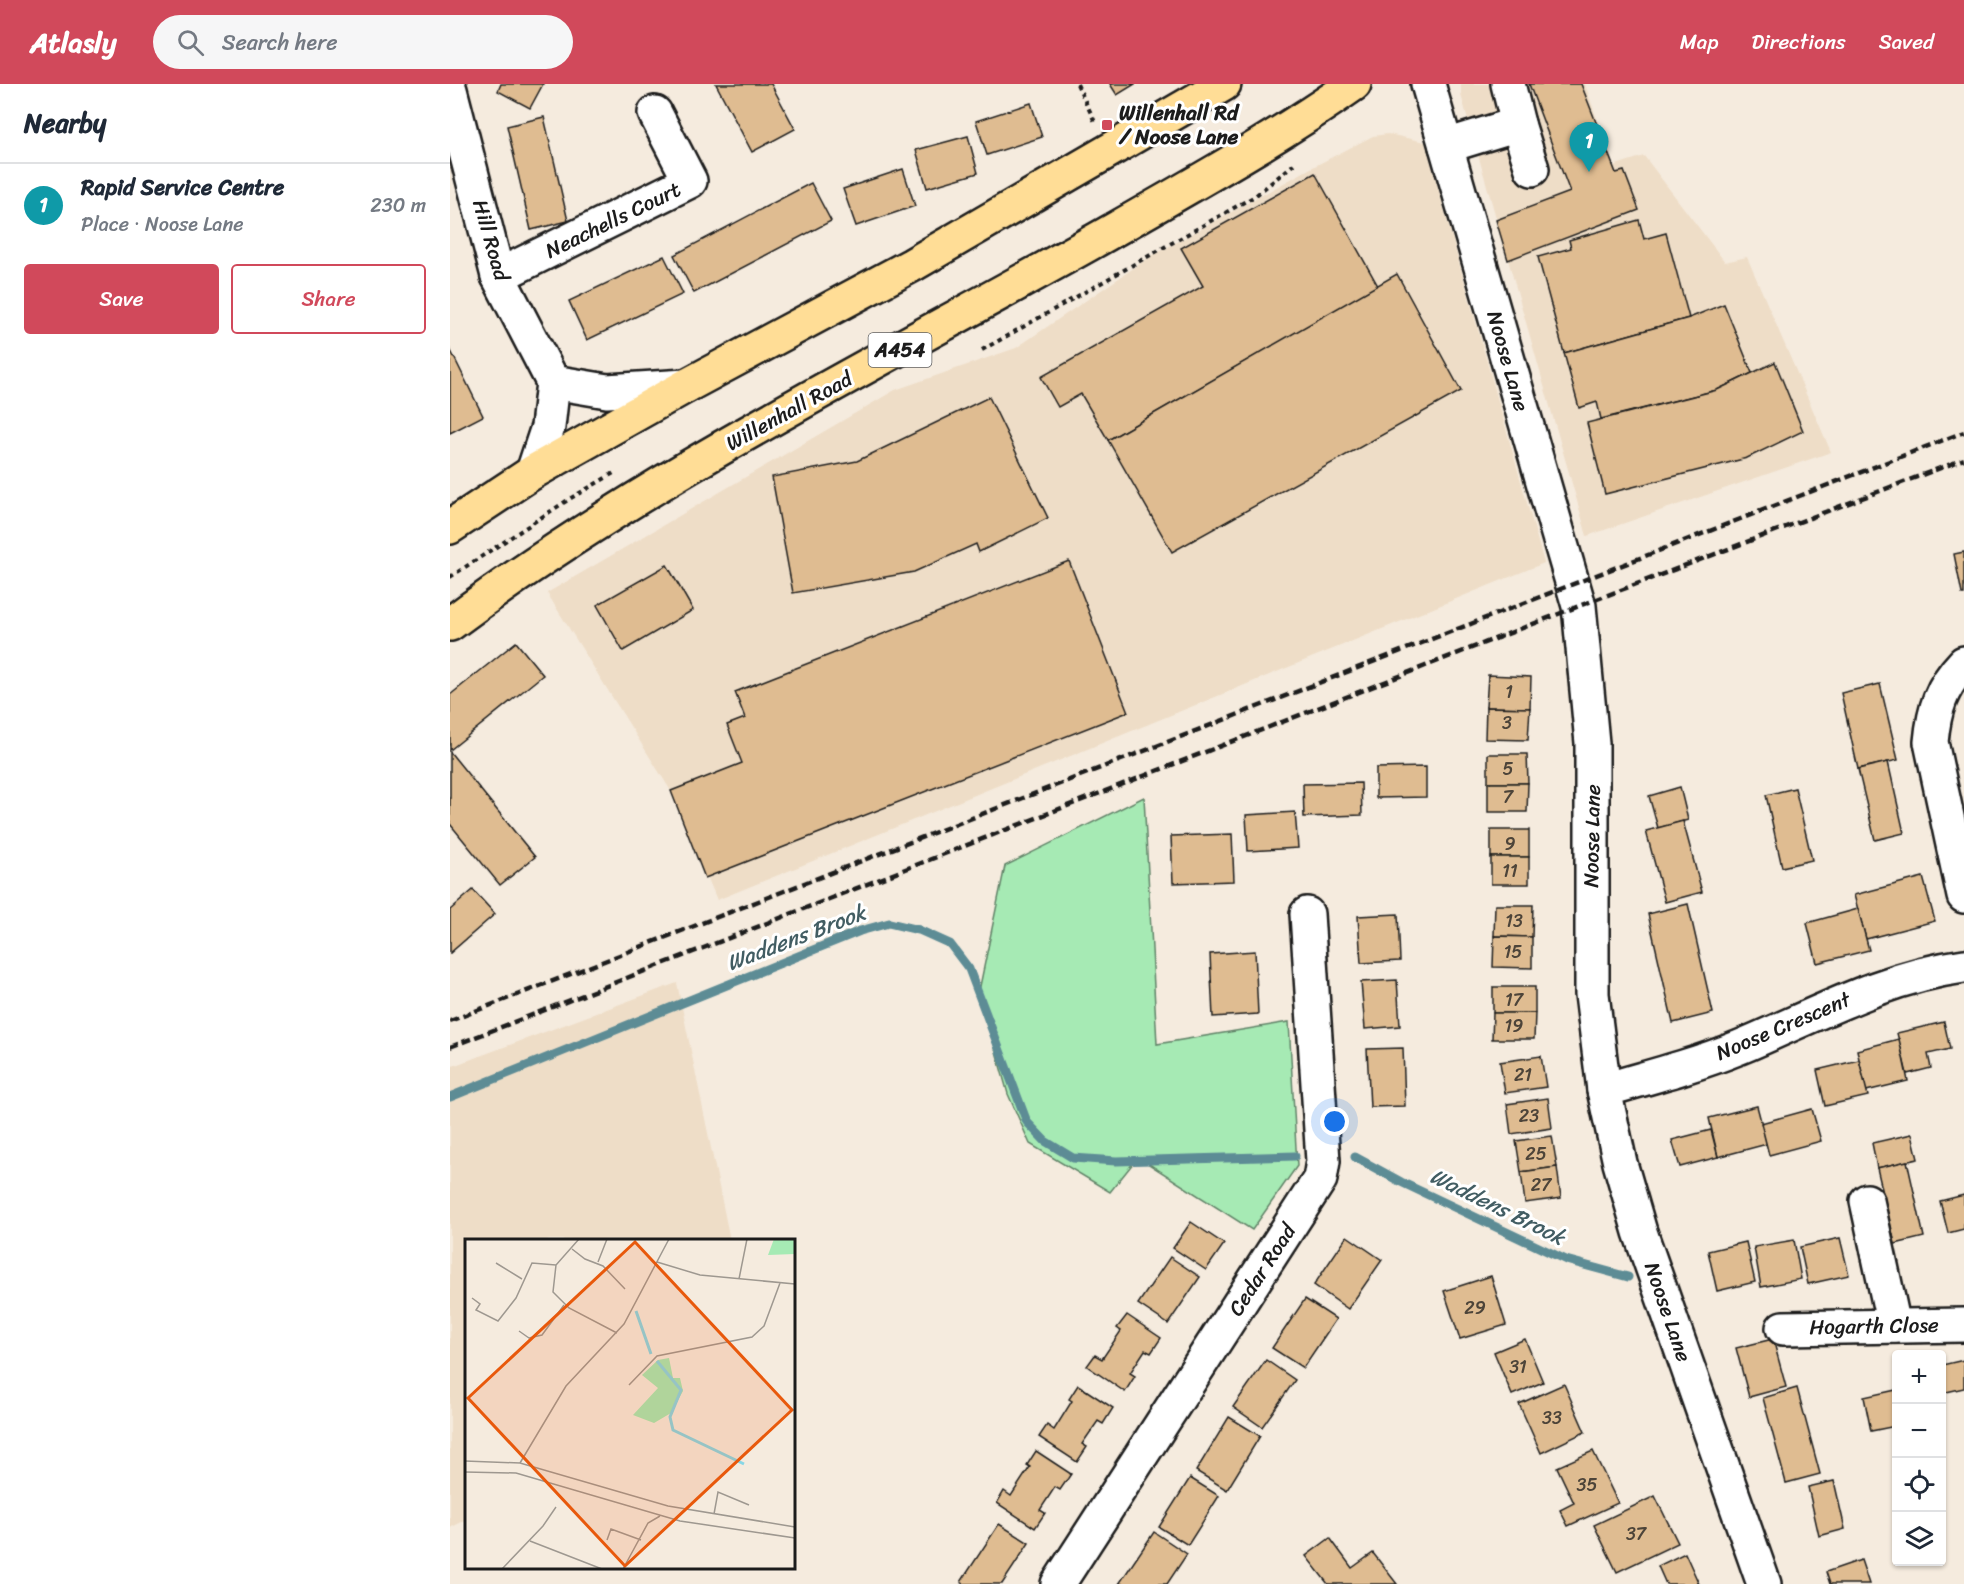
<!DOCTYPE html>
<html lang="en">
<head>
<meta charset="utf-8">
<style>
	body { margin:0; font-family:Sriracha,sans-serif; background:#f6f6f7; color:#1f2937 }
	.controls { position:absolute; right:18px; bottom:18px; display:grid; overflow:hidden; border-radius:6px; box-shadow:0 2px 4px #0004 }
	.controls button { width:54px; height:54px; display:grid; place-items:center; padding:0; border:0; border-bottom:2px solid #e0e1e3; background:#fff; color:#1f2937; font:30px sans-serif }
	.you { position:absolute; left:885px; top:1038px; width:21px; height:21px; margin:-15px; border:4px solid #fff; border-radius:50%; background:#1a73e8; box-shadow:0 0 0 9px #1a73e833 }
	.badge { display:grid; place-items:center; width:39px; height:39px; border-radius:50%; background:#d1495b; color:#fff; font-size:20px; font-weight:700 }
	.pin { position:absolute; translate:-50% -50px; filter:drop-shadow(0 2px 3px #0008) }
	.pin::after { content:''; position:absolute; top:32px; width:21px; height:18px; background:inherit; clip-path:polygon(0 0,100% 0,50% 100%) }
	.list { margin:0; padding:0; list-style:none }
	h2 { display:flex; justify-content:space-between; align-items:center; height:78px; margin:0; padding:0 24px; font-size:26px }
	h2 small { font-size:20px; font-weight:400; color:#747a83 }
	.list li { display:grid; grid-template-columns:39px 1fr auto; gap:18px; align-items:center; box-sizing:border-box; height:84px; padding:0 24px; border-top:2px solid #e0e1e3 }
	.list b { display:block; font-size:22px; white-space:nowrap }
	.list p { margin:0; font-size:20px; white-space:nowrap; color:#747a83 }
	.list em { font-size:20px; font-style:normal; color:#747a83 }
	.actions { display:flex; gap:12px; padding:18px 24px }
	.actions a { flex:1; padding:14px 0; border:2px solid #d1495b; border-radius:6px; text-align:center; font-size:21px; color:#d1495b }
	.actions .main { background:#d1495b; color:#fff }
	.icon { flex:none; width:33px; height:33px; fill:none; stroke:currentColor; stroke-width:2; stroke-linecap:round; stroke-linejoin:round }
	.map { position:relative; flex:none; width:1514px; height:1500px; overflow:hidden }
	header { display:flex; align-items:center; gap:36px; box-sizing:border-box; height:84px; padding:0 30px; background:#d1495b; color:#fff }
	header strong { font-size:28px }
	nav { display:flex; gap:33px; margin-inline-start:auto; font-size:21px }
	.search { width:420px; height:54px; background:#f6f6f7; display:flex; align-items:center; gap:15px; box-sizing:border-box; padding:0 21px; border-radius:33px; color:#747a83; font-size:22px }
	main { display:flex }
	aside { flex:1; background:#fff }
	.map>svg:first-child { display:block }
	.built { fill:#eeddc7 }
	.green { fill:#a6eab4; stroke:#618368; stroke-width:1.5 }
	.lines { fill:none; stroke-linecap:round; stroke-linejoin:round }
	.stream { stroke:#5d8c95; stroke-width:9 }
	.building { fill:#dfbc91; stroke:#1c1c1c; stroke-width:1.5 }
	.minor-casing { stroke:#1c1c1c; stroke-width:38 }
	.highway-casing { stroke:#1c1c1c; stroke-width:38 }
	.path { stroke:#1c1c1c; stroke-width:4; stroke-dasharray:4.5 4.5; stroke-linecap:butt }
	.minor { stroke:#fff; stroke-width:33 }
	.highway { stroke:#ffdd96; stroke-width:33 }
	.rail { stroke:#1c1c1c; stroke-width:4.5; stroke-dasharray:9 4.5; stroke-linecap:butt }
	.poi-dot { fill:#d1495b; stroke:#fff; stroke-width:2 }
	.labels { text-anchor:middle; stroke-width:6; stroke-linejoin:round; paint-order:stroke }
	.number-label { font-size:18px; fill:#4d4439 }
	.shield { fill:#fff; stroke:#606060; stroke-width:1.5 }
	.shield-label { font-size:20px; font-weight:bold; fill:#1c1c1c }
	.poi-label { font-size:21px; font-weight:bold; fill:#1c1c1c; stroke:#fff; text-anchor:start }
	.street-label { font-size:21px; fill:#1c1c1c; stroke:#fff }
	.water-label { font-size:22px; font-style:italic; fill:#425d63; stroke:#fff }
	.inset-river { fill:none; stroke:#88d7e6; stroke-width:3 }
	.inset-road { fill:none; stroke:#9e9890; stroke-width:1.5 }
	.view { fill:#e8590c; fill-opacity:0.15; stroke:#e8590c; stroke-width:3 }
	.inset-edge { fill:none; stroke:#1c1c1c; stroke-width:3 }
</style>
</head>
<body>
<header>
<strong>Atlasly</strong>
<div class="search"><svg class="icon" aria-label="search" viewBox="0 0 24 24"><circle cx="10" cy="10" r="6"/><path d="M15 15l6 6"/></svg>Search here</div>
<nav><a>Map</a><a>Directions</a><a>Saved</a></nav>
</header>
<main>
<aside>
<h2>Nearby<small></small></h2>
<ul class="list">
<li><span class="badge" style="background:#0f9aa8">1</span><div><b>Rapid Service Centre</b><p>Place · Noose Lane</p></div><em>230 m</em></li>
</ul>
<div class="actions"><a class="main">Save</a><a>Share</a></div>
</aside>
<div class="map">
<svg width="1514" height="1500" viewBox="0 0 1514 1500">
	<rect width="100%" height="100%" fill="#f5ebde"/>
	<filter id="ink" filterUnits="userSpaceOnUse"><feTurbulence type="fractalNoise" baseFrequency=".0167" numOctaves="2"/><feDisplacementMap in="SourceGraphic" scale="12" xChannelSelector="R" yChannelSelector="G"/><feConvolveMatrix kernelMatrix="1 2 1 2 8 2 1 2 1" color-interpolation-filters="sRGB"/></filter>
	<g filter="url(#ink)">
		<g class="built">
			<polygon points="1011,0 1135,0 1163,82 1194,72 1275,178 1297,173 1381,368 1137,452 1011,11"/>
			<polygon points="938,50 975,58 1094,479 267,816 221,707 97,509 445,306 566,264 700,173 861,84 923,52"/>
			<polygon points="227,899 280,1156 16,1156 16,1436 0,1444 0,983"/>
		</g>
		<polygon class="green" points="694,713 707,960 839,938 847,1082 802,1146 688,1073 660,1108 580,1060 558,1010 529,907 555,782"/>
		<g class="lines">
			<g class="stream">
				<polyline points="0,1013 410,847 439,839 469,846 500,860 519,885 577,1038 595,1057 623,1074 666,1077 845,1072"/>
				<polyline points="905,1073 951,1098 1116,1176 1178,1193"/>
			</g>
		</g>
		<g class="building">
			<polygon points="51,0 93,0 80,24 48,7"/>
			<polygon points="266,0 321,0 345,45 302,68"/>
			<polygon points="660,0 685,0 667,11"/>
			<polygon points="1079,0 1131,0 1166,89 1174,87 1189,126 1058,176 1046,136 1120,108"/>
			<polygon points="581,19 592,53 537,71 526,37"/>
			<polygon points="94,33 118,137 81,146 57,42"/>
			<polygon points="518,52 528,89 477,104 466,66"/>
			<polygon points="453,85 465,122 406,142 393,105"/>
			<polygon points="865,89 928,202 658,356 631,310 608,323 591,293 753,202 731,164"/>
			<polygon points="361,99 381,137 244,209 224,171"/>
			<polygon points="1189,136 1194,155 1216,149 1239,234 1114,269 1088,173 1121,164 1119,156"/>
			<polygon points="214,172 233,210 137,256 119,217"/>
			<polygon points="947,190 1011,307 722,468 658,356"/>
			<polygon points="1274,220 1302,289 1267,306 1151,335 1147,318 1129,324 1114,269 1239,234"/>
			<polygon points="0,265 33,332 0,349"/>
			<polygon points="1325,278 1353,347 1297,374 1155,410 1137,339 1267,306"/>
			<polygon points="539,313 598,434 529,468 526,460 464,488 343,509 322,393 407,377"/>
			<polygon points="1514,468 1514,510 1512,510 1504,470"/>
			<polygon points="619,477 678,628 255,794 221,707 292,679 277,641 295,634 285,608"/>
			<polygon points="217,481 243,526 173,567 147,521"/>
			<polygon points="66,558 93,591 0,666 0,611"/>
			<polygon points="1038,591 1081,593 1080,624 1036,623"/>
			<polygon points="1430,600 1448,676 1408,685 1391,609"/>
			<polygon points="1036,623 1080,624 1078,656 1035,655"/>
			<polygon points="0,668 85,773 50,801 0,740"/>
			<polygon points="1038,670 1077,670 1078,699 1038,699"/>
			<polygon points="1438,678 1454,749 1425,756 1408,685"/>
			<polygon points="976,683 976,713 926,714 926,684"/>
			<polygon points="911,699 912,731 854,733 853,700"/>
			<polygon points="1038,699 1078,699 1077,728 1038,728"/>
			<polygon points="1230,703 1238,736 1208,744 1199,712"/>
			<polygon points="1345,704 1362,776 1332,783 1316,711"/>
			<polygon points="845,728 848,764 798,767 796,731"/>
			<polygon points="1233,737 1252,808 1215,818 1196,747"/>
			<rect x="1041" y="746" width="38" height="27"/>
			<polygon points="782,750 784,797 723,799 721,752"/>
			<rect x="1041" y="773" width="38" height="27"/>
			<polygon points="1473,793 1485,837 1416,855 1404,811"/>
			<polygon points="23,806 45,830 0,869 0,826"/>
			<polygon points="1238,820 1263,929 1223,939 1198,830"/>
			<polygon points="1045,821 1083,821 1082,853 1044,852"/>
			<polygon points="1408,825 1419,866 1367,879 1357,839"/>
			<polygon points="948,830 950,877 911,879 908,832"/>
			<polygon points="1044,852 1082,853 1082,884 1043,883"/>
			<polygon points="805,867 808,930 763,933 760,870"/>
			<polygon points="947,896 950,942 915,945 911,898"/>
			<rect x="1043" y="903" width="42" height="26"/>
			<polygon points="1043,929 1085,929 1084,955 1042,955"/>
			<polygon points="1494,938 1500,965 1478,970 1481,984 1457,990 1447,949"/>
			<polygon points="1449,955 1458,997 1416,1007 1407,966"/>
			<polygon points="953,964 955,1022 920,1023 917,965"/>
			<polygon points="1091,972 1096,1003 1055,1009 1050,978"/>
			<polygon points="1409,976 1418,1012 1375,1022 1367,986"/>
			<polygon points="1098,1014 1102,1044 1061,1050 1057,1020"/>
			<polygon points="1307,1022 1317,1060 1268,1073 1259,1034"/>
			<polygon points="1362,1025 1371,1057 1319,1071 1311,1039"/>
			<polygon points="1261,1046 1268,1073 1230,1083 1222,1056"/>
			<polygon points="1462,1050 1468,1075 1427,1084 1422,1059"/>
			<polygon points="1102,1052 1107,1083 1071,1088 1066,1057"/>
			<polygon points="1457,1077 1474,1153 1445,1160 1427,1084"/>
			<polygon points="1107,1083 1111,1114 1075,1119 1071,1088"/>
			<polygon points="1514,1111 1514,1145 1498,1149 1490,1117"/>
			<polygon points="741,1138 774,1160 756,1186 723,1164"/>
			<polygon points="897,1152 932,1176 898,1225 864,1201"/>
			<polygon points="1390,1154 1399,1191 1358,1200 1350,1163"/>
			<polygon points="1344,1156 1351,1195 1311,1203 1304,1163"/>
			<polygon points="1296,1158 1305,1198 1267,1207 1258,1167"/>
			<polygon points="720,1173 750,1193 718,1240 688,1220"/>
			<polygon points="1041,1192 1056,1241 1010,1255 994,1207"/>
			<polygon points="855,1215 886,1235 853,1284 822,1264"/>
			<polygon points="677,1231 711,1254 701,1269 695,1266 680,1289 685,1292 675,1308 637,1282 645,1271 652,1275 671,1247 667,1244"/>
			<polygon points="1075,1255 1093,1298 1062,1311 1044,1268"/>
			<polygon points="1323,1255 1336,1303 1299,1313 1286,1264"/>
			<polygon points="816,1276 845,1296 812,1343 783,1323"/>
			<polygon points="1514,1276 1514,1304 1492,1309 1492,1281"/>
			<polygon points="1114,1300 1135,1348 1091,1369 1069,1320"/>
			<polygon points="628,1301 663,1324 653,1340 648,1337 632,1360 637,1363 627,1378 589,1353 597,1341 604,1346 622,1317 619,1315"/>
			<polygon points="1347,1304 1370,1390 1336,1399 1313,1314"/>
			<polygon points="1446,1306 1446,1342 1421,1347 1414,1313"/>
			<polygon points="779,1333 810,1352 777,1406 746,1387"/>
			<polygon points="586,1367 621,1390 610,1406 605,1403 590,1426 595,1429 585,1444 547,1419 554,1407 561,1412 580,1383 577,1381"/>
			<polygon points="1143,1367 1168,1419 1118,1442 1110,1426 1124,1419 1107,1383"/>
			<polygon points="740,1394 769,1412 738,1461 709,1443"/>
			<polygon points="1384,1397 1395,1445 1369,1452 1358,1403"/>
			<polygon points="1205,1412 1228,1459 1167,1488 1144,1441"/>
			<polygon points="549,1440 579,1459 552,1500 514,1500 511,1498"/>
			<polygon points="704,1448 737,1470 717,1500 669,1500"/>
			<polygon points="880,1454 902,1484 923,1469 947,1500 878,1500 856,1472"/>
			<polygon points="1235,1469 1249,1500 1216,1500 1208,1482"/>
			<polygon points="1411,1476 1419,1500 1380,1500 1376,1488"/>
		</g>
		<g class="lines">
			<defs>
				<g id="minor">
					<polyline points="978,0 1129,522 1142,659 1142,910 1154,1006 1170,1079 1190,1148 1314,1500"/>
					<polyline points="1058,0 1068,40"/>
					<polyline points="0,6 48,192 103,298 98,343 83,388"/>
					<polyline points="996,62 1068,40 1082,85"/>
					<polyline points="48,192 240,97 205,29"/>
					<polyline points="103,298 157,307 236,302"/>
					<path d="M1514 579C1491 603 1484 625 1481 658L1514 812"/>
					<path d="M1154 1006C1200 993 1246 981 1290 963 1364 932 1433 893 1514 882"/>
					<polyline points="1417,1117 1444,1242"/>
					<polyline points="1333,1244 1514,1241"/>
					<polyline points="608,1500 870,1095 873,1077 857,830"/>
				</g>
				<g id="highway">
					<polyline points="0,443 83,388 236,302 462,181 774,0"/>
					<path d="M0 540C208 385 444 271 669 143 749 97 829 53 904 0"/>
				</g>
			</defs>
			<use href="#minor" class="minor-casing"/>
			<use href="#highway" class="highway-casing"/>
			<g class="path">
				<polyline points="627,0 646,40"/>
				<polyline points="532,266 805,112 844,80"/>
				<polyline points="0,493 121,414 164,389"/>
			</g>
			<use href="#minor" class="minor"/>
			<use href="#highway" class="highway"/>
			<g class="rail">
				<polyline points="0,937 1514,348"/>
				<polyline points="0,963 1129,522 1514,375"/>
			</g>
		</g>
	</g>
	<rect class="poi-dot" x="651" y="35" width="12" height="12" rx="3"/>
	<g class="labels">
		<g class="number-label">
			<text x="1059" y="614">1</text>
			<text x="1057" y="645">3</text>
			<text x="1058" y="691">5</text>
			<text x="1058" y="719">7</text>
			<text x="1060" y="766">9</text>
			<text x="1060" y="793">11</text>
			<text x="1064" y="843">13</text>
			<text x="1063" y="874">15</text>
			<text x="1064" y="922">17</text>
			<text x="1064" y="948">19</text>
			<text x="1073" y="997">21</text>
			<text x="1079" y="1038">23</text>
			<text x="1086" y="1076">25</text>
			<text x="1091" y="1107">27</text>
			<text x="1025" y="1230">29</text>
			<text x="1068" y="1289">31</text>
			<text x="1102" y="1340">33</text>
			<text x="1137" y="1407">35</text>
			<text x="1186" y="1456">37</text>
		</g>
		<rect class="shield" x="418.5" y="249" width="63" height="34" rx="4.5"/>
		<g class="shield-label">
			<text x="450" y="273">A454</text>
		</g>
		<g class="poi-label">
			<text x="669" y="36">Willenhall Rd<tspan x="669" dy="24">/ Noose Lane</tspan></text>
		</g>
		<g class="street-label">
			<text transform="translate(163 136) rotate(-26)" y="7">Neachells Court</text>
			<text transform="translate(41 156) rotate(74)" y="7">Hill Road</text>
			<text transform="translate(1058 277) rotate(74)" y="7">Noose Lane</text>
			<text transform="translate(339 327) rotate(-29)" y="7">Willenhall Road</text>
			<text transform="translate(1142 752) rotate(-89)" y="7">Noose Lane</text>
			<text transform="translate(1333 942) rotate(-23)" y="7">Noose Crescent</text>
			<text transform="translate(812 1186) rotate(-57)" y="7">Cedar Road</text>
			<text transform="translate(1218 1228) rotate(71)" y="7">Noose Lane</text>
			<text transform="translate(1424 1242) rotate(-1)" y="7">Hogarth Close</text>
		</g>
		<g class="water-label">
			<text transform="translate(346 853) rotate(-21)" y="8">Waddens Brook</text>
			<text transform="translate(1048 1122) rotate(26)" y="8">Waddens Brook</text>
		</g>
	</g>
	<g transform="translate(15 1155)">
		<rect width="330" height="330" fill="#f5ebde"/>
		<path d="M309 0H330V15L303 16ZM204 119 208 139H215L218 152 206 174 189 184 168 176 193 149 177 136 193 121Z" fill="#a6eab4"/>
		<path class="inset-river" d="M171 72 186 115M192 122 216 151 205 178 208 191 279 225"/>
		<path class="inset-road" d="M114 0 91 26 88 53 104 69 152 94M107 10 120 20 138 27 160 50M133 23 142 0M192 23 235 36 330 45M31 24 57 40M274 40 282 0M7 59 15 65 11 71 33 82 51 59 67 24 91 26M54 92 64 99 77 96 99 66M164 146 192 117 287 98 299 87 315 44M0 222 55 224 203 267 330 288M55 224 101 147 159 85 204 0M0 233 51 234 215 282 330 299M249 275 253 253 284 266M142 301 146 290 176 301M65 302 137 330M37 330 78 287 91 268M158 330 183 284 195 277"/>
		<path class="view" d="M170 3 327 171 160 327 3 159Z"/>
		<rect width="330" height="330" class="inset-edge"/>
	</g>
</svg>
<div class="controls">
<button>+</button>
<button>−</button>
<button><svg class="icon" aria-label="locate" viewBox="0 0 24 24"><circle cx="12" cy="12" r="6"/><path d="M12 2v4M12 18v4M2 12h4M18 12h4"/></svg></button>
<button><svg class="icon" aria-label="layers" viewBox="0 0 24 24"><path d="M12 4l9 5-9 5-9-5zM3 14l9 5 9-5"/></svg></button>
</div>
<div class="you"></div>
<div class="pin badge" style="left:1139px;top:88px;background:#0f9aa8">1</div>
</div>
</main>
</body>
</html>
